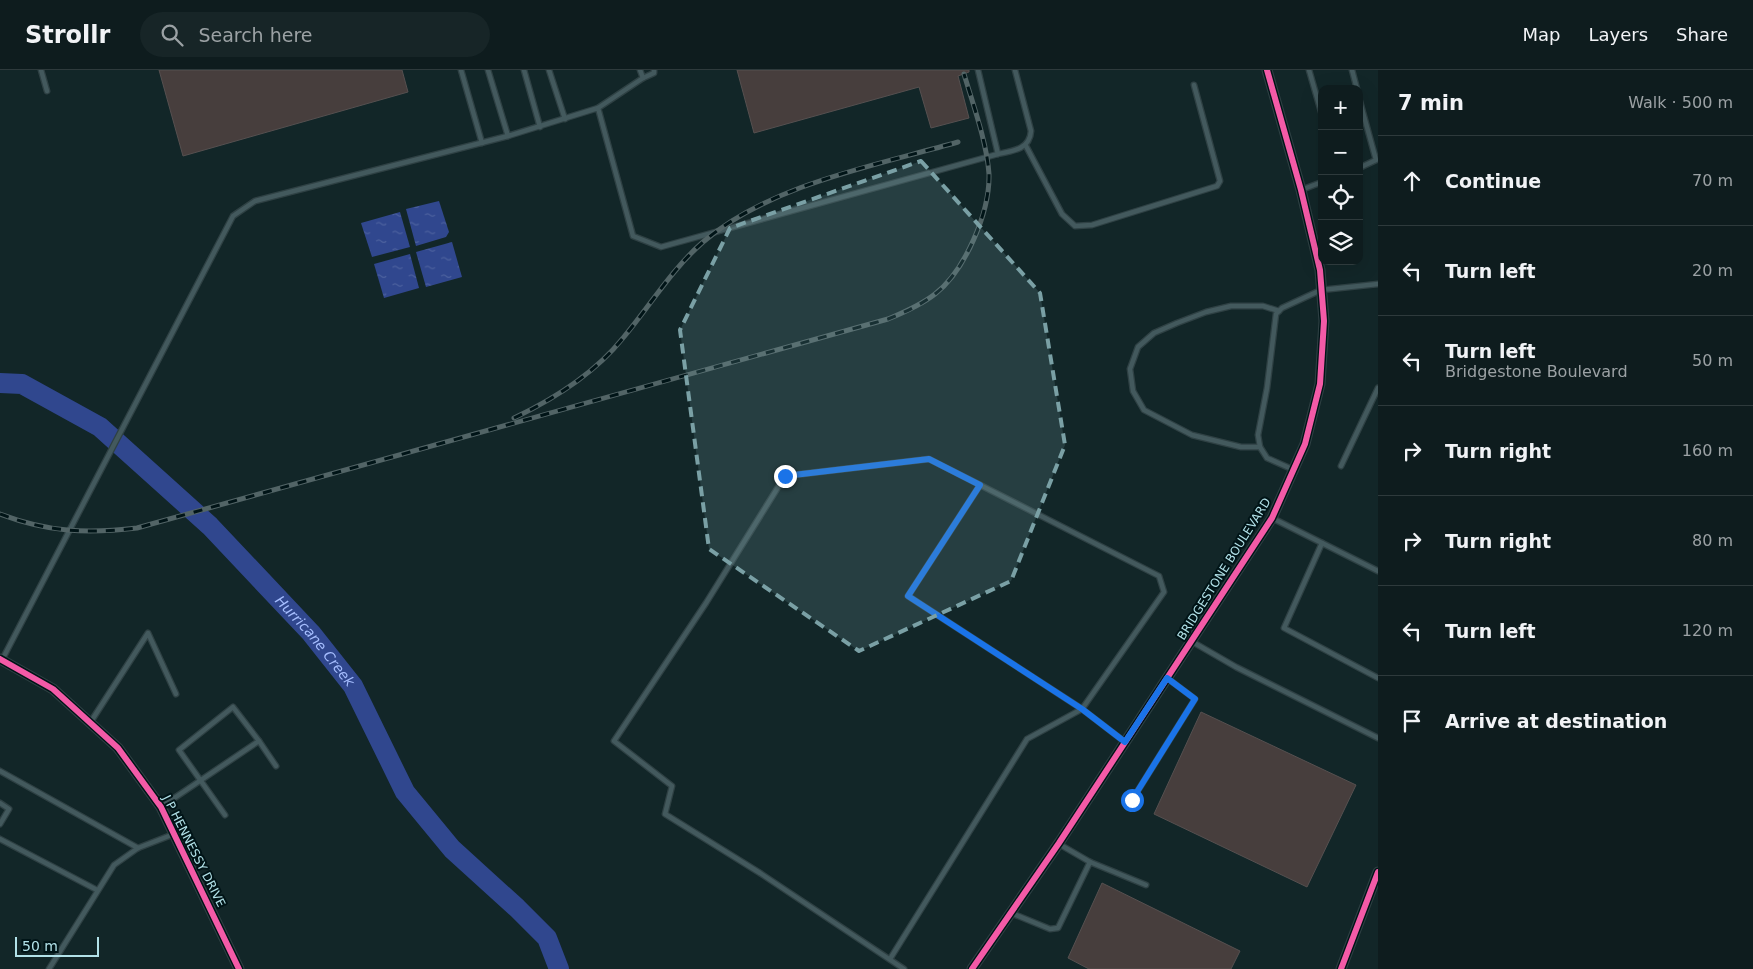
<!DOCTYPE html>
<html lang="en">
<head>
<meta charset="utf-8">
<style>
	body { margin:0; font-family:"DejaVu Sans",sans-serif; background:#172527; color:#f1f3f6 }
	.controls { position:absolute; right:15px; top:15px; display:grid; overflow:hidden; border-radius:10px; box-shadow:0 5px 20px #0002 }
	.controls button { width:45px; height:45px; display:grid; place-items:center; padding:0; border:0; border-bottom:1px solid #2e3a3c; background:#0e1c1e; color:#f1f3f6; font:25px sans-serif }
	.scale { position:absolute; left:15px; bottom:12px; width:84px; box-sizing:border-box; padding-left:5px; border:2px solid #b2e2e9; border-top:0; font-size:14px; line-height:18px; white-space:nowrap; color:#b2e2e9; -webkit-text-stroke:4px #001417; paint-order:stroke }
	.stop { position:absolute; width:15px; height:15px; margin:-11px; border:4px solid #1a73e8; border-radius:50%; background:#fff }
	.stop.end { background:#1a73e8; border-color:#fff; box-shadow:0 1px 5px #0008 }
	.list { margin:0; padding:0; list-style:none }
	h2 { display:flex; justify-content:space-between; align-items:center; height:65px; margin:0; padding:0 20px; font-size:21px }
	h2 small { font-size:16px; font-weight:400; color:#9ba1a4 }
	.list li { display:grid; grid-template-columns:32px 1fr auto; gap:15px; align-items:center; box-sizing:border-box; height:90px; padding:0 20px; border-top:1px solid #2e3a3c }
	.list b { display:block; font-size:19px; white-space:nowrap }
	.list p { margin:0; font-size:16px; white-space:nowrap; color:#9ba1a4 }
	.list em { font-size:16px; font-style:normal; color:#9ba1a4 }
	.icon { flex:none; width:28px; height:28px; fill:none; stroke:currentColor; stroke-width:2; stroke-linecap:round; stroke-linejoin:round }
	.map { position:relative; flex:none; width:1378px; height:899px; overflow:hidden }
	header { display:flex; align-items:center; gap:30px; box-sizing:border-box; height:70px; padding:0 25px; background:#0e1c1e; border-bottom:1px solid #2e3a3c }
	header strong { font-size:24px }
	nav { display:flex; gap:28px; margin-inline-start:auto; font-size:18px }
	.search { width:350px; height:45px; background:#172527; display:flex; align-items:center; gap:12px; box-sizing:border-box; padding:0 18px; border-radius:28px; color:#9ba1a4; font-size:19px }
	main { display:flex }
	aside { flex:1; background:#0e1c1e }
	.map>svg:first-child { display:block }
	.water { fill:url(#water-ripples) }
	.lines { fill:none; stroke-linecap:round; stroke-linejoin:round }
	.river { stroke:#30478e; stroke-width:20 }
	.building { fill:#473e3d; stroke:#565050 }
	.service-casing { stroke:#2f4144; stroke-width:7 }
	.minor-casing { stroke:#2f4144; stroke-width:11 }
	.service { stroke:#43595d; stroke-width:4.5 }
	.minor { stroke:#43595d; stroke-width:9 }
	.rail-casing { stroke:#526466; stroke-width:5 }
	.rail { stroke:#001417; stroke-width:3; stroke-dasharray:9; stroke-linecap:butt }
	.cycleway-casing { stroke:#001417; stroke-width:9 }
	.cycleway { stroke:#f35aa7; stroke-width:6 }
	.route { stroke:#1a73e8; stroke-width:6 }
	.marked { fill:#7aa0a5; fill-opacity:0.2; stroke:#7aa0a5; stroke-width:4; stroke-dasharray:10 6; stroke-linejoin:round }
	.labels { text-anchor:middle; stroke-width:4; stroke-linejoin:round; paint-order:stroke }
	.street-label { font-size:12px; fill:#b2e2e9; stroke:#001417 }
	.water-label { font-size:14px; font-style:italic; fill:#a5bdfe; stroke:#001417 }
</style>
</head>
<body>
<header>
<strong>Strollr</strong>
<div class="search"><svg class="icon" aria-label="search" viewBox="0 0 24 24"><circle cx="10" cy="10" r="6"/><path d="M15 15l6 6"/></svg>Search here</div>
<nav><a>Map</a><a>Layers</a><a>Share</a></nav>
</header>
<main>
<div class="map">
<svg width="1378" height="899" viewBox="0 0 1378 899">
	<defs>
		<pattern id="water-ripples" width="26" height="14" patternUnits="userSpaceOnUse" patternTransform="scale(1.25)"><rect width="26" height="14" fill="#30478e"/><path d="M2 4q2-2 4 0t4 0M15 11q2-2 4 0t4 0" fill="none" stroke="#4c619e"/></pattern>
	</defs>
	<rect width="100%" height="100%" fill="#122628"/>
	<g class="water">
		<polygon points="439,131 449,162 446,167 416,176 406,139"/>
		<polygon points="400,142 410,177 372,187 361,153"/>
		<polygon points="452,172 462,207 426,217 416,182"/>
		<polygon points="410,184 419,218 384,228 374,194"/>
	</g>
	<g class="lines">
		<path class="river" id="s1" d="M0 313 22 314 100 357 210 456 311 563 353 616 405 722 452 779 517 838 547 868 559 899"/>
	</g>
	<g class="building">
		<polygon points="159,0 402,0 408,22 183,86"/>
		<polygon points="737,0 969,0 969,2 958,6 969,48 931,58 919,17 754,63"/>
		<polygon points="1201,642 1356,715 1307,817 1154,744"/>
		<polygon points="1102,813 1240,881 1231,899 1089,899 1068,888"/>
	</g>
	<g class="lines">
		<defs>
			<g id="service">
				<polyline points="41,0 47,21"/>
				<polyline points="461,0 482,73"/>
				<polyline points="488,0 508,66 598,38 633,166 661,177 998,84 978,0"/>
				<polyline points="524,0 540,57"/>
				<polyline points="549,0 565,49"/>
				<polyline points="1309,0 1322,45"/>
				<polyline points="1352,0 1357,19"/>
				<polyline points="643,8 654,3 654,0"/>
				<polyline points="1359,28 1376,90 1359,98"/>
				<polyline points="598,38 643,8 640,0"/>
				<polyline points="1026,76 1062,144 1075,156 1092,155 1217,116 1220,111 1194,15"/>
				<path d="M998 84C1013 81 1030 79 1031 61L1015 0"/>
				<polyline points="1301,120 1322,112"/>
				<polyline points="1260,377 1241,377 1192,365 1144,340 1133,321 1130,299 1138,277 1154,263 1177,253 1206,242 1231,236 1263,236 1279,241"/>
				<polyline points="1341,396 1378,318"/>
				<polyline points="1294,400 1267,388 1260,377 1258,365 1267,318 1276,244 1282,238 1321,220 1378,214"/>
				<polyline points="1272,448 1322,473"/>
				<polyline points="1378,501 1322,473 1284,558 1378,608"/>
				<polyline points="1191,571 1236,597 1378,668"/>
				<polyline points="2,590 233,146 255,131 508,66"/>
				<polyline points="90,653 148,563 176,624"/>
				<polyline points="259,671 276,696"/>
				<polyline points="0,701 138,778"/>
				<polyline points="1132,730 1195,629 1167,608"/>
				<polyline points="0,733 9,739 0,754"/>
				<polyline points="161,737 259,671 233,637 179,680 225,745"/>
				<polyline points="0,769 97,820"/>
				<polyline points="1059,774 1090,792 1146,815"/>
				<polyline points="1011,843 1050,859 1058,858 1090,792"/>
				<polyline points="890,889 1027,669 1082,639 908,526 980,415"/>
				<polyline points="49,899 114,795 138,778 174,764"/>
				<polyline points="904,899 760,803 665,744 672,716 614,671 706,533 785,406 929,389 1159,506 1164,522 1082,639 1125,672"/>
			</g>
			<g id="minor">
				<polyline points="0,589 53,619 118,678 161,737 239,899"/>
				<polyline points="972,899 1059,773 1272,448 1305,374 1320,314 1324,251 1320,200 1301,120 1267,0"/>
				<polyline points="1341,899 1378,802"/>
			</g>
		</defs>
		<use href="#service" class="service-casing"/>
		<use href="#minor" class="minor-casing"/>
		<use href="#service" class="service"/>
		<use href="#minor" class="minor"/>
		<defs>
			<g id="rail">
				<path d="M514 348C554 329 595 303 623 268 650 236 671 200 703 172 771 114 874 96 958 72"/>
				<path d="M0 444C48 462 86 464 137 458L888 249C905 242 921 235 935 224 965 201 990 142 989 104 987 73 973 34 964 4"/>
			</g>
		</defs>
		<use href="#rail" class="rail-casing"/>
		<use href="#rail" class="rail"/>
		<defs>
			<g id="cycleway">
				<polyline points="0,589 53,619 118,678 161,737 239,899"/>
				<polyline points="972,899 1059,773 1272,448 1305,374 1320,314 1324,251 1320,200 1301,120 1267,0"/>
				<polyline points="1341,899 1378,802"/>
			</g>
		</defs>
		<use href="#cycleway" class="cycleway-casing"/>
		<use href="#cycleway" class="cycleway"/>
	</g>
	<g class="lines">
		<polyline class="route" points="785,406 929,389 980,415 908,526 1082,639 1125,672 1167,608 1195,629 1132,730"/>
	</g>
	<path class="marked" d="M921 91 1040 223 1065 375 1011 511 859 581 709 479 680 260 730 158Z"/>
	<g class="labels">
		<g class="street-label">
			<text transform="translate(1224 499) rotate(-58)" y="4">BRIDGESTONE BOULEVARD</text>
			<text transform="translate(194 781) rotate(63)" y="4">J P HENNESSY DRIVE</text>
		</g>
		<g class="water-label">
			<text dy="5" stroke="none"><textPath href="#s1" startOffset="415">Hurricane Creek</textPath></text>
		</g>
	</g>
</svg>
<div class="controls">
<button>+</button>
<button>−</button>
<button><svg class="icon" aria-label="locate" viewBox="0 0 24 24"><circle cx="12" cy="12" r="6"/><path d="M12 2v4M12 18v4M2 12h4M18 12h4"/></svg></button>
<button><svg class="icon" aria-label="layers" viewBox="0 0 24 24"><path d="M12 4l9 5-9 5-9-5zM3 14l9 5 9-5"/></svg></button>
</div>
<div class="scale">50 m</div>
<div class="stop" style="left:1132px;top:730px"></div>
<div class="stop end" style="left:785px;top:406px"></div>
</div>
<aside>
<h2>7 min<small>Walk · 500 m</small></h2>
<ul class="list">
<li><svg class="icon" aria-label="ahead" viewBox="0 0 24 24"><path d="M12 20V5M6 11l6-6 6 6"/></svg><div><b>Continue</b></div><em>70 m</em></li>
<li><svg class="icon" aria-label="left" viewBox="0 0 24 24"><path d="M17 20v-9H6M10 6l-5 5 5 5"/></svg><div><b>Turn left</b></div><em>20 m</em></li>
<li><svg class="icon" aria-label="left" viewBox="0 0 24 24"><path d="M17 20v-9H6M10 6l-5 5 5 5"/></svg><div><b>Turn left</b><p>Bridgestone Boulevard</p></div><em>50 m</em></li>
<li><svg class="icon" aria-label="right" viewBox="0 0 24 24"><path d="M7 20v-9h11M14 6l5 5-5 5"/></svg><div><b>Turn right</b></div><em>160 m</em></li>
<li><svg class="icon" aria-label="right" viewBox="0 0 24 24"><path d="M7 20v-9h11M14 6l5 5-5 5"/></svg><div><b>Turn right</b></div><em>80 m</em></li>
<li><svg class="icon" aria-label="left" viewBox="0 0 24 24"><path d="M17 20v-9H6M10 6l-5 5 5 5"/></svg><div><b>Turn left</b></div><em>120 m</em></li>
<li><svg class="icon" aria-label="arrive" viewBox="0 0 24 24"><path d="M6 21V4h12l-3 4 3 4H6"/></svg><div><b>Arrive at destination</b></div></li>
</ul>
</aside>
</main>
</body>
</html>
